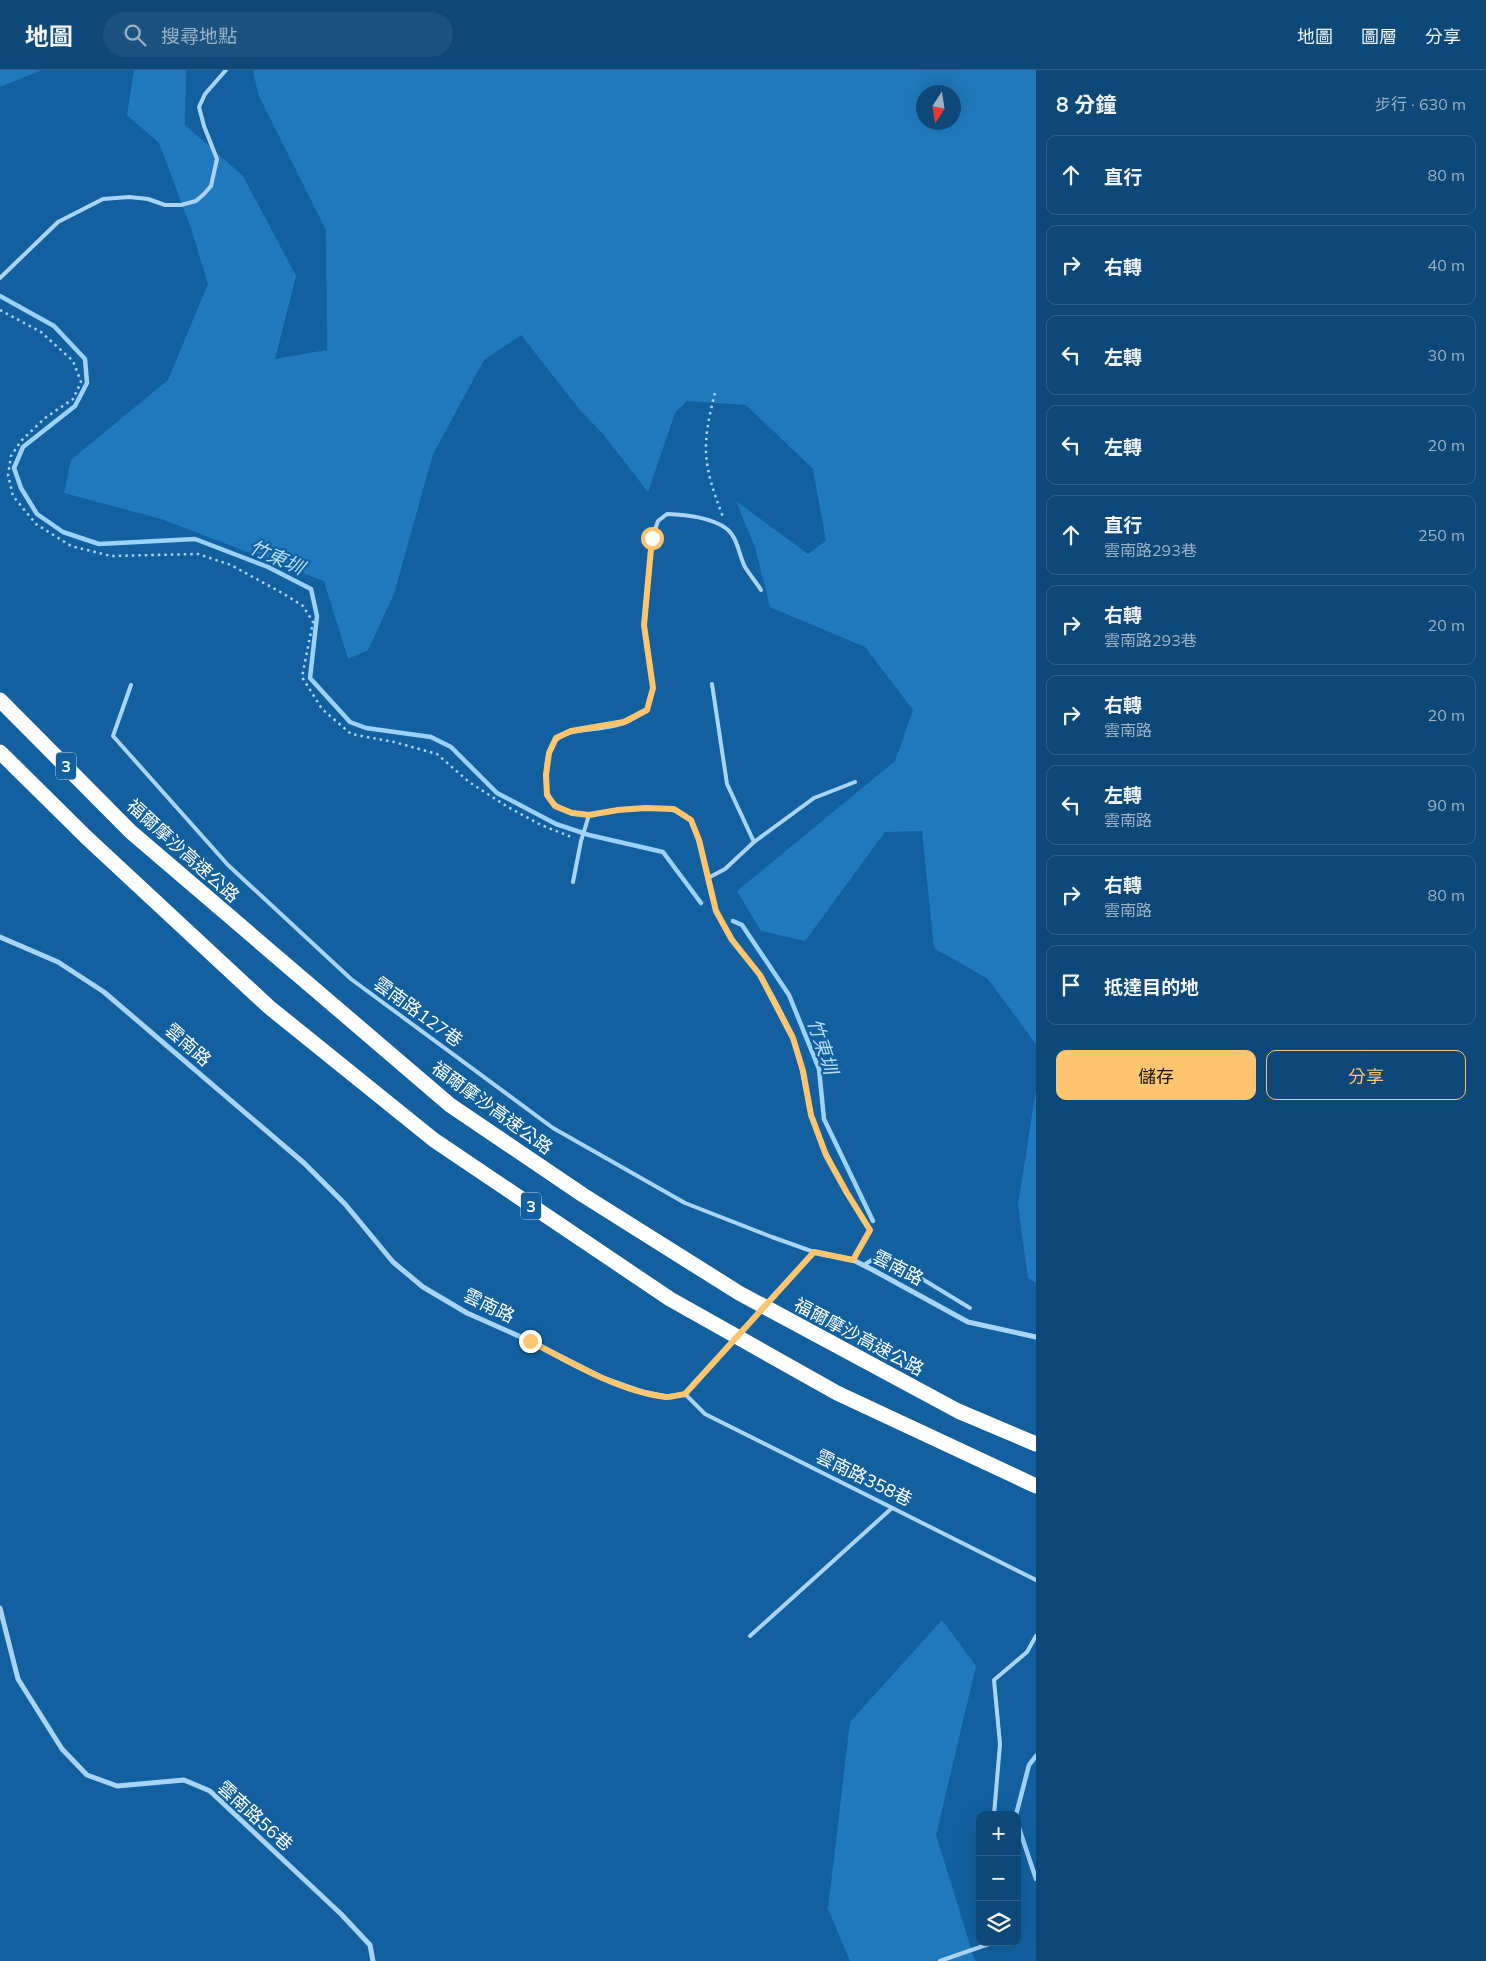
<!DOCTYPE html>
<html lang="zh-TW">
<head>
<meta charset="utf-8">
<style>
	body { margin:0; font-family:Mulish,"Noto Sans TC",sans-serif; background:#1c5280; color:#f1f3f6 }
	.controls { position:absolute; right:15px; bottom:15px; display:grid; overflow:hidden; border-radius:10px; box-shadow:0 5px 20px #0002 }
	.controls button { width:45px; height:45px; display:grid; place-items:center; padding:0; border:0; border-bottom:1px solid #2e608a; background:#0e4878; color:#f1f3f6; font:25px sans-serif }
	.compass { position:absolute; left:916px; top:15px; width:45px; height:45px; border-radius:50%; background:#0e4878; box-shadow:0 5px 20px #0002; rotate:192deg }
	.stop { position:absolute; width:15px; height:15px; margin:-11px; border:4px solid #ffc56e; border-radius:50%; background:#fff }
	.stop.end { background:#ffc56e; border-color:#fff; box-shadow:0 1px 5px #0008 }
	.list { margin:0; padding:0; list-style:none }
	h2 { display:flex; justify-content:space-between; align-items:center; height:65px; margin:0; padding:0 20px; font-size:21px }
	h2 small { font-size:16px; font-weight:400; color:#9bb2c6 }
	.list li { display:grid; grid-template-columns:32px 1fr auto; gap:15px; align-items:center; box-sizing:border-box; height:80px; margin:0 10px 10px; padding:0 10px; border:1px solid #2e608a; border-radius:10px }
	.list b { display:block; font-size:19px; white-space:nowrap }
	.list p { margin:0; font-size:16px; white-space:nowrap; color:#9bb2c6 }
	.list em { font-size:16px; font-style:normal; color:#9bb2c6 }
	.actions { display:flex; gap:10px; padding:15px 20px }
	.actions a { flex:1; padding:11px 0; border:1px solid #ffc56e; border-radius:10px; text-align:center; font-size:18px; color:#ffc56e }
	.actions .main { background:#ffc56e; color:#111 }
	.icon { flex:none; width:28px; height:28px; fill:none; stroke:currentColor; stroke-width:2; stroke-linecap:round; stroke-linejoin:round }
	.map { position:relative; flex:none; width:1036px; height:1891px; overflow:hidden }
	header { display:flex; align-items:center; gap:30px; box-sizing:border-box; height:70px; padding:0 25px; background:#0e4878; border-bottom:1px solid #2e608a }
	header strong { font-size:24px }
	nav { display:flex; gap:28px; margin-inline-start:auto; font-size:18px }
	.search { width:350px; height:45px; background:#1c5280; display:flex; align-items:center; gap:12px; box-sizing:border-box; padding:0 18px; border-radius:28px; color:#9bb2c6; font-size:19px }
	main { display:flex }
	aside { flex:1; background:#0e4878 }
	.map>svg:first-child { display:block }
	.green { fill:#2179bd; fill-rule:evenodd }
	.lines { fill:none; stroke-linecap:round; stroke-linejoin:round }
	.stream { stroke:#9cd1f8; stroke-width:4.5 }
	.path { stroke:#aad4f5; stroke-width:2.5; stroke-dasharray:2.5 4; stroke-linecap:butt }
	.lane { stroke:#aad4f5; stroke-width:4 }
	.street { stroke:#aad4f5; stroke-width:5 }
	.highway { stroke:#fff; stroke-width:15 }
	.street-bridge { stroke:#aad4f5; stroke-width:5 }
	.route { stroke:#ffc56e; stroke-width:6 }
	.labels { text-anchor:middle; stroke-width:4.5; stroke-linejoin:round; paint-order:stroke }
	.shield { fill:#1260a0; stroke:#b8cfe2; stroke-width:1 }
	.shield-label { font-size:16px; font-weight:bold; fill:#fff }
	.street-label { font-size:18px; fill:#fff; stroke:#1260a0 }
	.water-label { font-size:19px; font-style:italic; fill:#b7defb; stroke:#1260a0 }
</style>
</head>
<body>
<header>
<strong>地圖</strong>
<div class="search"><svg class="icon" aria-label="search" viewBox="0 0 24 24"><circle cx="10" cy="10" r="6"/><path d="M15 15l6 6"/></svg>搜尋地點</div>
<nav><a>地圖</a><a>圖層</a><a>分享</a></nav>
</header>
<main>
<div class="map">
<svg width="1036" height="1891" viewBox="0 0 1036 1891">
	<rect width="100%" height="100%" fill="#1260a0"/>
	<g class="green">
		<polygon points="0,0 42,0 0,17"/>
		<path d="M134 0H186L185 55 243 106 296 206 275 289 327 280 326 160 258 24 253 0H1036V974L988 909 934 878 922 761 885 762 805 871 761 861 737 821 895 691 913 640 865 577 770 537 755 477 736 431 808 484 826 471 813 399 746 335 687 331 675 343 648 422 603 364 580 340 521 265 484 290 433 384 394 524 368 580 348 589 324 511 161 449 64 423 71 390 168 310 208 214 192 161 159 73 127 45ZM924 22H954V52H924Z"/>
		<polygon points="1036,1020 1036,1213 1028,1208 1018,1135"/>
		<polygon points="942,1550 976,1596 936,1765 975,1891 850,1891 828,1839 850,1652"/>
	</g>
	<g class="lines">
		<g class="stream">
			<polyline points="0,226 54,256 85,289 87,313 75,336 23,377 14,398 21,418 37,444 63,462 99,474 195,469 268,497 311,519 317,546 310,608 350,652 366,658 431,667 451,677 497,723 556,754 589,765 663,782 701,833"/>
			<polyline points="733,851 742,855 789,925 819,999 824,1049 873,1151"/>
			<polyline points="1016,1745 1029,1695 1036,1686"/>
			<polyline points="1017,1752 1036,1809"/>
		</g>
		<g class="path">
			<polyline points="0,240 41,262 73,291 81,312 73,329 45,348 21,371 11,386 8,405 13,426 36,454 71,476 111,486 198,484 231,495 284,524 303,536 313,552 302,607 322,639 351,664 394,672 437,684 469,712 508,737 541,755 574,768"/>
			<path d="M715 323C701 377 703 395 723 447"/>
		</g>
		<g class="lane">
			<polyline points="0,208 58,152 103,129 129,127 148,129 165,135 181,135 196,131 204,124 211,116 217,89 204,56 199,37 205,24 226,0"/>
			<polyline points="712,614 727,714 754,772"/>
			<polyline points="131,615 113,666 228,795 351,909 553,1058 685,1133 772,1167 814,1182"/>
			<path d="M589 745C570 743 548 739 546 716 542 646 579 668 624 653 632 650 640 644 647 640L653 618 644 555 650 486 652 468 658 451 667 444C686 445 711 447 727 459 738 468 739 486 745 497 750 505 756 512 761 520"/>
			<polyline points="708,808 725,799 754,772 814,728 855,712"/>
			<path d="M573 812 581 771 589 745C613 741 674 728 691 751 693 753 694 758 695 761 706 787 706 816 717 842 727 867 745 883 759 904 770 920 786 951 793 968 803 993 804 1020 812 1046 824 1087 847 1124 870 1161L853 1190"/>
			<polyline points="864,1195 881,1184 970,1238"/>
			<polyline points="685,1324 705,1344 1036,1510"/>
			<polyline points="750,1566 892,1438"/>
			<polyline points="994,1745 1000,1674 994,1610 1027,1582 1036,1566"/>
			<polyline points="940,1891 989,1874 989,1872"/>
		</g>
		<g class="street">
			<polyline points="0,867 58,892 104,922 304,1093 345,1134 393,1192 423,1217 467,1243 530,1271 603,1308 643,1322 667,1327 685,1324"/>
			<polyline points="814,1182 853,1190 873,1200 968,1252 1036,1267"/>
			<polyline points="0,1538 18,1609 62,1679 87,1705 117,1716 184,1710 210,1721 341,1844 370,1875 373,1891"/>
		</g>
		<g class="highway">
			<polyline points="0,630 131,762 450,1035 583,1125 739,1223 958,1341 1036,1374"/>
			<polyline points="0,682 86,767 269,937 434,1070 670,1229 837,1323 1036,1416"/>
		</g>
		<polyline class="street-bridge" points="685,1324 814,1182"/>
	</g>
	<g class="lines">
		<path class="route" d="M530 1271C570 1292 620 1322 666 1327 672 1327 679 1325 685 1324L814 1182 853 1190 870 1160 847 1123 826 1085 811 1045 803 1001 793 968 760 905 732 870 716 841 699 770 691 750 674 739 645 738 618 740 589 745 572 743 555 736 547 725 546 705 549 683 556 668 571 661 624 652 647 640 653 618 644 555 652 468"/>
	</g>
	<g class="labels">
		<g class="shield">
			<rect x="56" y="682.5" width="20" height="27" rx="4"/>
			<rect x="521" y="1122.5" width="20" height="27" rx="4"/>
		</g>
		<g class="shield-label">
			<text x="66" y="702">3</text>
			<text x="531" y="1142">3</text>
		</g>
		<g class="street-label">
			<text transform="translate(183 781) rotate(42)" y="6">福爾摩沙高速公路</text>
			<text transform="translate(418 942) rotate(36)" y="6">雲南路127巷</text>
			<text transform="translate(188 975) rotate(41)" y="6">雲南路</text>
			<text transform="translate(492 1038) rotate(36)" y="6">福爾摩沙高速公路</text>
			<text transform="translate(898 1198) rotate(27)" y="6">雲南路</text>
			<text transform="translate(489 1236) rotate(26)" y="6">雲南路</text>
			<text transform="translate(859 1267) rotate(28)" y="6">福爾摩沙高速公路</text>
			<text transform="translate(864 1408) rotate(26)" y="6">雲南路358巷</text>
			<text transform="translate(255 1746) rotate(42)" y="6">雲南路56巷</text>
		</g>
		<g class="water-label">
			<text transform="translate(277 487) rotate(24)" y="7">竹東圳</text>
			<text transform="translate(823 976) rotate(72)" y="7">竹東圳</text>
		</g>
	</g>
</svg>
<div class="controls">
<button>+</button>
<button>−</button>
<button><svg class="icon" aria-label="layers" viewBox="0 0 24 24"><path d="M12 4l9 5-9 5-9-5zM3 14l9 5 9-5"/></svg></button>
</div>
<svg class="compass" viewBox="-18 -18 36 36"><path d="M0-13l5 13h-10z" fill="#e53935"/><path d="M0 13l5-13h-10z" fill="#9bb2c6"/></svg>
<div class="stop" style="left:652px;top:468px"></div>
<div class="stop end" style="left:530px;top:1271px"></div>
</div>
<aside>
<h2>8 分鐘<small>步行 · 630 m</small></h2>
<ul class="list">
<li><svg class="icon" aria-label="ahead" viewBox="0 0 24 24"><path d="M12 20V5M6 11l6-6 6 6"/></svg><div><b>直行</b></div><em>80 m</em></li>
<li><svg class="icon" aria-label="right" viewBox="0 0 24 24"><path d="M7 20v-9h11M14 6l5 5-5 5"/></svg><div><b>右轉</b></div><em>40 m</em></li>
<li><svg class="icon" aria-label="left" viewBox="0 0 24 24"><path d="M17 20v-9H6M10 6l-5 5 5 5"/></svg><div><b>左轉</b></div><em>30 m</em></li>
<li><svg class="icon" aria-label="left" viewBox="0 0 24 24"><path d="M17 20v-9H6M10 6l-5 5 5 5"/></svg><div><b>左轉</b></div><em>20 m</em></li>
<li><svg class="icon" aria-label="ahead" viewBox="0 0 24 24"><path d="M12 20V5M6 11l6-6 6 6"/></svg><div><b>直行</b><p>雲南路293巷</p></div><em>250 m</em></li>
<li><svg class="icon" aria-label="right" viewBox="0 0 24 24"><path d="M7 20v-9h11M14 6l5 5-5 5"/></svg><div><b>右轉</b><p>雲南路293巷</p></div><em>20 m</em></li>
<li><svg class="icon" aria-label="right" viewBox="0 0 24 24"><path d="M7 20v-9h11M14 6l5 5-5 5"/></svg><div><b>右轉</b><p>雲南路</p></div><em>20 m</em></li>
<li><svg class="icon" aria-label="left" viewBox="0 0 24 24"><path d="M17 20v-9H6M10 6l-5 5 5 5"/></svg><div><b>左轉</b><p>雲南路</p></div><em>90 m</em></li>
<li><svg class="icon" aria-label="right" viewBox="0 0 24 24"><path d="M7 20v-9h11M14 6l5 5-5 5"/></svg><div><b>右轉</b><p>雲南路</p></div><em>80 m</em></li>
<li><svg class="icon" aria-label="arrive" viewBox="0 0 24 24"><path d="M6 21V4h12l-3 4 3 4H6"/></svg><div><b>抵達目的地</b></div></li>
</ul>
<div class="actions"><a class="main">儲存</a><a>分享</a></div>
</aside>
</main>
</body>
</html>
